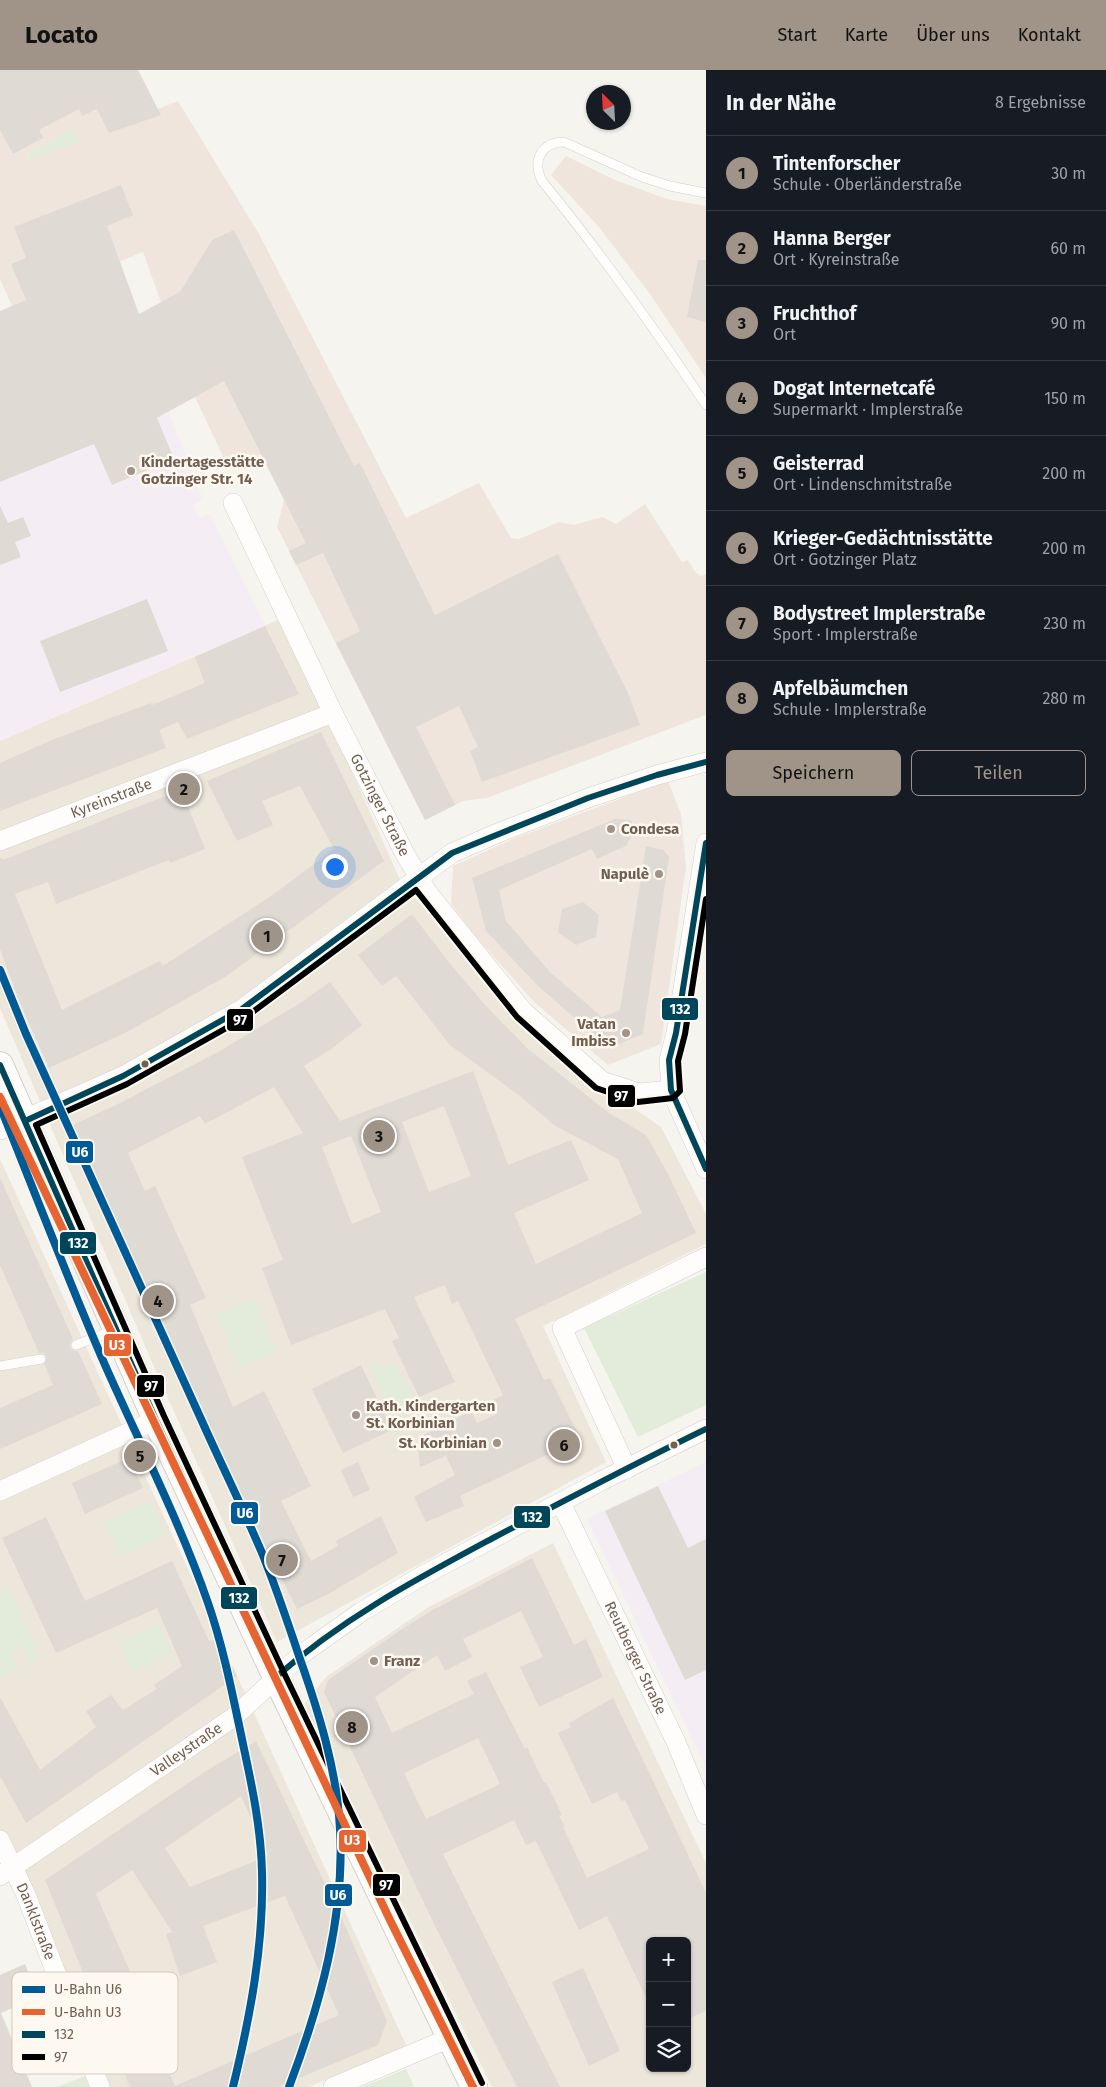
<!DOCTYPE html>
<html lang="de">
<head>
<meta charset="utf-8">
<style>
	body { margin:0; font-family:"Fira Sans",sans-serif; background:#242831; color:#f1f3f6 }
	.controls { position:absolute; right:15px; bottom:15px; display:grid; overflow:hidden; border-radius:8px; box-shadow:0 1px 4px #0004 }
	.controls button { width:45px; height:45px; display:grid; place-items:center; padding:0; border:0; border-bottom:1px solid #363941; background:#171b24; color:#f1f3f6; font:25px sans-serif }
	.compass { position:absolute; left:586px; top:15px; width:45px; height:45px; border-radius:50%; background:#171b24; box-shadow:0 1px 4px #0004; rotate:336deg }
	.you { position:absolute; left:334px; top:796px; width:18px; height:18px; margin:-12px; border:4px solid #fff; border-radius:50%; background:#1a73e8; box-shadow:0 0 0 8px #1a73e833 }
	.badge { display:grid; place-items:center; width:32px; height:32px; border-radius:50%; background:#a09388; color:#111; font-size:16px; font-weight:700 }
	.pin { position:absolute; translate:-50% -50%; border:2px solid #fff; box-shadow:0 1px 5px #0006 }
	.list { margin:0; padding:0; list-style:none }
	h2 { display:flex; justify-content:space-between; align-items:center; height:65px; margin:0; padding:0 20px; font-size:21px }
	h2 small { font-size:16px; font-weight:400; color:#9ea1a6 }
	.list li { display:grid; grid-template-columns:32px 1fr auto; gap:15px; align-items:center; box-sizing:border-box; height:75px; padding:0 20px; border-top:1px solid #363941 }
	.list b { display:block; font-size:19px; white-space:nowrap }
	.list p { margin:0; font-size:16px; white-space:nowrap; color:#9ea1a6 }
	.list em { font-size:16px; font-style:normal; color:#9ea1a6 }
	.actions { display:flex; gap:10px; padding:15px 20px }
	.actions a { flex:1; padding:11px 0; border:1px solid #a09388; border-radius:8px; text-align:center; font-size:18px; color:#a09388 }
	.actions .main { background:#a09388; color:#111 }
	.icon { flex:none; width:28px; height:28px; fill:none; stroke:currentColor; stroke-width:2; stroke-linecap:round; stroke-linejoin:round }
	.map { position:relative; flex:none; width:706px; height:2017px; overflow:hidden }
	header { display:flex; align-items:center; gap:30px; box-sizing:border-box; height:70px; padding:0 25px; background:#a09388; color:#111 }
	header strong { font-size:24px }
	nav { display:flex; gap:28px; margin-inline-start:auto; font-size:18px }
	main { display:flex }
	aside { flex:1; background:#171b24 }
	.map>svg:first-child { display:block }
	.residential { fill:#ede6db; fill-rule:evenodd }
	.commercial { fill:#f0e5dd; fill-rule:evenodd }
	.education { fill:#f4edf3 }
	.green { fill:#e3ecda }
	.building { fill:#e0dad4; fill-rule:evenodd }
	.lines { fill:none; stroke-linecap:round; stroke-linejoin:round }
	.lane-casing { stroke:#d4d0cb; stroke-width:10 }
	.street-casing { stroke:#d4d0cb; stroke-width:20 }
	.secondary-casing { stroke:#d5d0cb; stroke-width:28 }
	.lane { stroke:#fefdfc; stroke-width:9 }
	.street { stroke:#fefdfc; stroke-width:19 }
	.secondary { stroke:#fefdfc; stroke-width:26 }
	.bus-1-casing { stroke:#fdf9f0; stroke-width:10 }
	.bus-2-casing { stroke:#fdf9f0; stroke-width:10 }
	.bus-1 { stroke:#00465a; stroke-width:6 }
	.bus-2 { stroke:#000; stroke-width:6 }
	.metro-1-casing { stroke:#fdf9f0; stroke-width:11 }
	.metro-2-casing { stroke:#fdf9f0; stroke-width:11 }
	.metro-1 { stroke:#005a96; stroke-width:8 }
	.metro-2 { stroke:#e66432; stroke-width:8 }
	.poi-dot { fill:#a09388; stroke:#fdf9f0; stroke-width:2 }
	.bus-dot { fill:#725f51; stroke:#fdf9f0; stroke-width:2 }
	.labels { text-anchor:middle; stroke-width:5; stroke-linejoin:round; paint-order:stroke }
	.poi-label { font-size:15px; font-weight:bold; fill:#725f51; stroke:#fdf9f0; text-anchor:start }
	.street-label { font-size:15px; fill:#725f51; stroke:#fdf9f0 }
	.key { fill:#fdf9f0; stroke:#d3cbc0; stroke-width:1 }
	.key-label { font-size:14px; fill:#725f51 }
	.line-badge { stroke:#fdf9f0; stroke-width:2 }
	.badge-label { font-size:14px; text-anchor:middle; font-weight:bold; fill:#fff }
</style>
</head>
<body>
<header>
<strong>Locato</strong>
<nav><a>Start</a><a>Karte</a><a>Über uns</a><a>Kontakt</a></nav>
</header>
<main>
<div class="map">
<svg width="706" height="2017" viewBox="0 0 706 2017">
	<rect width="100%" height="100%" fill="#f6f4ee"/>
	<g class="residential">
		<polygon points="278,550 330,652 400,810 539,973 661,1057 706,1144 706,1174 543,1256 606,1392 277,1572 151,1290 0,938 0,671"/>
		<polygon points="0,1089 407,1977 308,2017 110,2017 19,1794 0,1805"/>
		<path d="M553 1473 706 1793V2017H492L304 1634 326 1607 427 1538ZM650 1871H687V1998H650Z"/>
	</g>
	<g class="commercial">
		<path d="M0 0 158 39 178 31 259 164 406 448 479 413 511 468 519 469 559 452 574 455 602 447 616 454 645 434 682 492 688 490 695 502 701 506 706 504V645L487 728 463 731 425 750 277 457 284 430 261 384 229 399 195 327 143 182 12 236 0 209ZM73 60 29 90H28L26 84Z"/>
		<polygon points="566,86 615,110 667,129 706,136 706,308 650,224 599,157 551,105"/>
		<polygon points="668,711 681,744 686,797 661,974 608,995 534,932 477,868 451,834 453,796 520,766"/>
	</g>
	<g class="education">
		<polygon points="169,343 203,430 193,435 194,438 199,449 210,444 265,556 0,671 0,412"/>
		<polygon points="706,1392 706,1698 587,1449"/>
	</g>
	<g class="green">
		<polygon points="73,59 79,73 28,90 26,84"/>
		<polygon points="706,1202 706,1335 638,1367 584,1258"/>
		<polygon points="254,1229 277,1281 240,1298 216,1244"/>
		<polygon points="396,1291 416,1333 392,1344 370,1298 378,1294 382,1298"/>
		<polygon points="150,1431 166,1465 120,1486 104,1453"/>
		<polygon points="9,1518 41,1589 30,1594 22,1577 11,1582 18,1599 0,1608 0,1522"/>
		<polygon points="160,1554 173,1585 133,1602 120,1571"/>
		<polygon points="406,1999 414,2017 362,2017"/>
		<polygon points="85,2006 89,2017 57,2017"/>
	</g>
	<g class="building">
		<polygon points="0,0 138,0 161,45 109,63 97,39 82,46 79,39 39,60 43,68 13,84 0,60"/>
		<polygon points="121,115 133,145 107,156 139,244 180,222 212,170 234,160 354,396 360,393 435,545 558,484 628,623 640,655 482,712 470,681 478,677 459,636 416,657 455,735 425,750 336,573 360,561 323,483 296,495 289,481 306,473 224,311 157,348 174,389 112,415 94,374 0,412 0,241 26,230 11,194 26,188 14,157"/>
		<polygon points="698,190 706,190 706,252 687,247"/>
		<polygon points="0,436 8,453 23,447 31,466 15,472 21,487 0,495"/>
		<polygon points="147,529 168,581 60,622 40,571"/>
		<polygon points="265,556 299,624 187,669 178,652 159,660 166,678 0,741 0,693 54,669 151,633 152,635 205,613 195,587"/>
		<polygon points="321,662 384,791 225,907 127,962 49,998 19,931 0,879 0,788 2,788 3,790 134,738 182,720 182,721 205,779 170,793 169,790 56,834 48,812 15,824 62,940 160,891 163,896 271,826 334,779 300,716 262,731 273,755 237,771 207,711"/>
		<polygon points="615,749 631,750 635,760 626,776 597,789 592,779 499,820 506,851 550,902 602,947 620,940 646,776 663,780 669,787 643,964 609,978 538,916 486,861 472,808"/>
		<polygon points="583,832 599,845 596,867 576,875 558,862 562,839"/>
		<path d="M412 844 451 895 487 937 528 979 609 1043 646 1065 668 1104 696 1163 515 1249 544 1310 550 1308 578 1364 572 1367 581 1385 561 1394 555 1381 460 1426 464 1436 426 1452 414 1427 455 1405 446 1386 420 1397 418 1375 421 1366 471 1341 477 1353 497 1344 491 1331 503 1325 458 1231 452 1234 445 1215 414 1227 455 1312 419 1327 392 1271 399 1268 385 1239 291 1275 262 1198 283 1190 242 1087 303 1063 274 1017 205 1054 200 1046 128 1083 145 1121 155 1116 206 1228 190 1235 233 1337 264 1321 311 1416 281 1431 311 1491 338 1476 336 1471 381 1446 398 1483 328 1524 297 1539 194 1337 69 1057 116 1035 218 982 300 933 330 912 362 955 331 979 304 996 340 1051 473 1001 508 1095 571 1070 589 1110 514 1143 536 1194 642 1143 618 1089 554 1055 520 1026 450 975 396 906 382 916 358 885ZM444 1036 471 1106 429 1122 402 1052ZM351 1066 381 1142 352 1154 322 1077Z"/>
		<polygon points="0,1108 73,1269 70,1274 70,1278 75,1281 78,1281 102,1334 0,1379 0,1338 53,1315 44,1294 47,1287 44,1283 39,1283 0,1195"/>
		<polygon points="361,1295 392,1360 343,1383 312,1319"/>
		<polygon points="129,1388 143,1418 85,1444 72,1413"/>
		<polygon points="358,1392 370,1420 353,1427 341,1400"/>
		<polygon points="658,1416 688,1478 706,1469 706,1600 685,1610 605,1441"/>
		<polygon points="46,1447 85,1531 172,1491 209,1571 218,1568 237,1606 26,1753 0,1706 0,1627 40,1700 96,1657 86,1641 111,1625 123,1640 157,1619 154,1615 182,1596 157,1538 56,1583 2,1468"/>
		<path d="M532 1488 574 1575 586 1569 603 1607 539 1637 520 1597 543 1587 521 1541 463 1569 472 1587 445 1601 437 1585 375 1627 392 1663 474 1624 467 1611 486 1602 525 1679 527 1677 544 1713 546 1712 562 1745 559 1746 565 1757H563L587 1808 649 1779 625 1730 621 1731 617 1722 592 1734 558 1663 571 1657 569 1653 613 1628 655 1715 706 1823V1941L687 1949V1871H650V1936L607 1846 579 1860 536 1771 526 1775 514 1750 443 1784 560 2017H517L434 1854 324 1622 328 1610 402 1559 431 1541ZM478 1668 500 1714 426 1749 404 1703Z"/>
		<path d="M256 1671 342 1849 387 1951 378 1975 278 2017H130L45 1810 206 1701ZM241 1726 268 1786 190 1817 165 1778ZM132 1800 172 1862 166 1864 180 1906 217 1892 203 1856 285 1826 339 1945 175 2016 139 1933 143 1931 96 1824Z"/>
		<polygon points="25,1894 39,1927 1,1943 32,2017 0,2017 0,1905"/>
		<polygon points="583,1898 620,1981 589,1996 552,1912"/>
	</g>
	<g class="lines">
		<defs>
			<g id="lane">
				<path d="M706 123 670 116 642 107 564 72C541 72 532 91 542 111 601 183 654 258 706 335"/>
				<polyline points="76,1275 114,1260"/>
				<polyline points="0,1296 41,1289"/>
			</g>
			<g id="street">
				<path id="s1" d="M233 433 333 643 405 784 428 823 523 941 602 1011 639 1023 671 1020"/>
				<path id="s2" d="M0 771 333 643"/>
				<polyline points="706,773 676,963 669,990 671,1020 706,1099"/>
				<polyline points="0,1060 123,1006 242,939 452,783 498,763 588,728 657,705 706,692"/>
				<polyline points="627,1399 562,1258 706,1187"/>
				<polyline points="0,1421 156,1350"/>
				<path id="s3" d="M561 1433 676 1672 706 1745"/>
				<path id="s4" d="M0 1770 26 1825 100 2017"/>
				<path id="s5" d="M0 1806 234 1647 302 1584 361 1542 420 1507 599 1412 706 1359"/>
				<polyline points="333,2017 450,1968"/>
			</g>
			<polyline id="secondary" points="0,995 156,1350 276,1607 474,2017"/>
		</defs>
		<use href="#lane" class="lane-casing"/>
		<use href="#street" class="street-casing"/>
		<use href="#secondary" class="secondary-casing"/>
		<use href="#lane" class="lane"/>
		<use href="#street" class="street"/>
		<use href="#secondary" class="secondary"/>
		<defs>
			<g id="bus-1">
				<polyline points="706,773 676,963 669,990 671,1020 706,1099"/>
				<path d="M0 995 156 1350 276 1607C343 1548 415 1510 493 1468 564 1431 634 1394 706 1359"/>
				<polyline points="25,1051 123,1006 242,939 452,783 588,728 657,705 706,692"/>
			</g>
			<polyline id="bus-2" points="482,2013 284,1603 164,1346 36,1055 127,1014 246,947 416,820 517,947 596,1018 638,1032 673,1028 680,1021 678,991 685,964 706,829"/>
		</defs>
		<use href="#bus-1" class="bus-1-casing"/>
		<use href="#bus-2" class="bus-2-casing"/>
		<use href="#bus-1" class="bus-1"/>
		<use href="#bus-2" class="bus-2"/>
		<defs>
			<g id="metro-1">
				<path d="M0 900 26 964C84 1092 143 1221 201 1349 221 1394 243 1438 262 1483 276 1517 288 1553 300 1589 319 1643 337 1701 340 1759 345 1847 320 1935 289 2017"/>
				<path d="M0 1036C35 1123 68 1210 105 1295 140 1374 180 1452 208 1533 224 1579 233 1627 243 1674 252 1716 261 1758 262 1802 264 1875 250 1947 233 2017"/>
			</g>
			<polyline id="metro-2" points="0,1027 389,1848 473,2017"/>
		</defs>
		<use href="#metro-1" class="metro-1-casing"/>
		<use href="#metro-2" class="metro-2-casing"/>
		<use href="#metro-1" class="metro-1"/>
		<use href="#metro-2" class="metro-2"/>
	</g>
	<g class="poi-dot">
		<circle cx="131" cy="401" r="5"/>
		<circle cx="611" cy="759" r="5"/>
		<circle cx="659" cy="804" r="5"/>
		<circle cx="626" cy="963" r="5"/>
		<circle cx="356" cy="1345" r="5"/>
		<circle cx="497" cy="1373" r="5"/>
		<circle cx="374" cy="1591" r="5"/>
	</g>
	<g class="bus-dot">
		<circle cx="145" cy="994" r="4.5"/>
		<circle cx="674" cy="1375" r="4.5"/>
	</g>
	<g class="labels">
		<g class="poi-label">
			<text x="141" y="397">Kindertagesstätte<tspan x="141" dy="17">Gotzinger Str. 14</tspan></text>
			<text x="621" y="764">Condesa</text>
			<text x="649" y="809" text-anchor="end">Napulè</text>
			<text x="616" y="959" text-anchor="end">Vatan<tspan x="616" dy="17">Imbiss</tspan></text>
			<text x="366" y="1341">Kath. Kindergarten<tspan x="366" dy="17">St. Korbinian</tspan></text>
			<text x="487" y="1378" text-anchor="end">St. Korbinian</text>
			<text x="384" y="1596">Franz</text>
		</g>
		<g class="street-label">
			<text dy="5" stroke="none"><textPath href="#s2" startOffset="119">Kyreinstraße</textPath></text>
			<text dy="5" stroke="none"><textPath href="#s1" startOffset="336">Gotzinger Straße</textPath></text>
			<text dy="5" stroke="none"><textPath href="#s3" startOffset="172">Reutberger Straße</textPath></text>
			<text dy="5" stroke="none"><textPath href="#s5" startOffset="225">Valleystraße</textPath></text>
			<text dy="5" stroke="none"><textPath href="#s4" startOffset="89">Danklstraße</textPath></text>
		</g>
	</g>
	<rect x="12" y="1902" width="166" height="102" rx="8" class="key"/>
	<rect x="22" y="1916" width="23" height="7" fill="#005a96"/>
	<rect x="22" y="1939" width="23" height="6" fill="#e66432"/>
	<rect x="22" y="1961" width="23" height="7" fill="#00465a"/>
	<rect x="22" y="1984" width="23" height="6" fill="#000"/>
	<g class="key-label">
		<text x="54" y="1924">U-Bahn U6</text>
		<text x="54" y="1947">U-Bahn U3</text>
		<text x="54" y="1969">132</text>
		<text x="54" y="1992">97</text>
	</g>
	<g class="line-badge">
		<rect x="661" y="927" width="38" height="24" rx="5" fill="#00465a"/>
		<rect x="226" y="938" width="28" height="24" rx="5" fill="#000"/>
		<rect x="607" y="1014" width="29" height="24" rx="5" fill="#000"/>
		<rect x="65" y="1070" width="29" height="24" rx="5" fill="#005a96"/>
		<rect x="59" y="1161" width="38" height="24" rx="5" fill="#00465a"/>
		<rect x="103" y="1263" width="29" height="24" rx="5" fill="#e66432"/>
		<rect x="136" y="1304" width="29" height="24" rx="5" fill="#000"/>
		<rect x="230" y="1431" width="29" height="24" rx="5" fill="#005a96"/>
		<rect x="513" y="1435" width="38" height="24" rx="5" fill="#00465a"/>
		<rect x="220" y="1516" width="38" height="24" rx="5" fill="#00465a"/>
		<rect x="338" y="1759" width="29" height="24" rx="5" fill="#e66432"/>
		<rect x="372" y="1803" width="29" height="24" rx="5" fill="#000"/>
		<rect x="324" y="1813" width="29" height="24" rx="5" fill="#005a96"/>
	</g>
	<g class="badge-label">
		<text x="680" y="944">132</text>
		<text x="240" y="955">97</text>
		<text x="621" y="1031">97</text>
		<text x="80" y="1087">U6</text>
		<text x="78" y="1178">132</text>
		<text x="117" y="1280">U3</text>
		<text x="151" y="1321">97</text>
		<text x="245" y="1448">U6</text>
		<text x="532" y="1452">132</text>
		<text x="239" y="1533">132</text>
		<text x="352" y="1775">U3</text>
		<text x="386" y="1820">97</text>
		<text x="338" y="1830">U6</text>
	</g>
</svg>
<div class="controls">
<button>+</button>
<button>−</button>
<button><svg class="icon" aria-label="layers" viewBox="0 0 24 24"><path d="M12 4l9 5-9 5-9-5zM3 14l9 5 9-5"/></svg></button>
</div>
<svg class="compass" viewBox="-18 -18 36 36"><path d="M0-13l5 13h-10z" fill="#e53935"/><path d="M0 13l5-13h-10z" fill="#9ea1a6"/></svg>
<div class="you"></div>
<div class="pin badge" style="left:267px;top:866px">1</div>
<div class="pin badge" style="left:184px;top:719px">2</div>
<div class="pin badge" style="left:379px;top:1066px">3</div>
<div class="pin badge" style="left:158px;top:1231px">4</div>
<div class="pin badge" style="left:140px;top:1386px">5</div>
<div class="pin badge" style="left:564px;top:1375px">6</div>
<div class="pin badge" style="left:282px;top:1490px">7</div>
<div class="pin badge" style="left:352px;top:1657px">8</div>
</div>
<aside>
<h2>In der Nähe<small>8 Ergebnisse</small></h2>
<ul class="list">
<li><span class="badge">1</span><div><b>Tintenforscher</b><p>Schule · Oberländerstraße</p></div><em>30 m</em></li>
<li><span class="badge">2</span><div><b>Hanna Berger</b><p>Ort · Kyreinstraße</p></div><em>60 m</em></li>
<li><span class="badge">3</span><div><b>Fruchthof</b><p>Ort</p></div><em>90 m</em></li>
<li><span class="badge">4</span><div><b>Dogat Internetcafé</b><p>Supermarkt · Implerstraße</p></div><em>150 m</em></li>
<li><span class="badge">5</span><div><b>Geisterrad</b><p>Ort · Lindenschmitstraße</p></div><em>200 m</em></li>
<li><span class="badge">6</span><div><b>Krieger-Gedächtnisstätte</b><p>Ort · Gotzinger Platz</p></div><em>200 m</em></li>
<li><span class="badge">7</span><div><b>Bodystreet Implerstraße</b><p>Sport · Implerstraße</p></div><em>230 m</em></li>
<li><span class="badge">8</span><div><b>Apfelbäumchen</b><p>Schule · Implerstraße</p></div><em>280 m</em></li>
</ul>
<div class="actions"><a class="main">Speichern</a><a>Teilen</a></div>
</aside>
</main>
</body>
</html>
